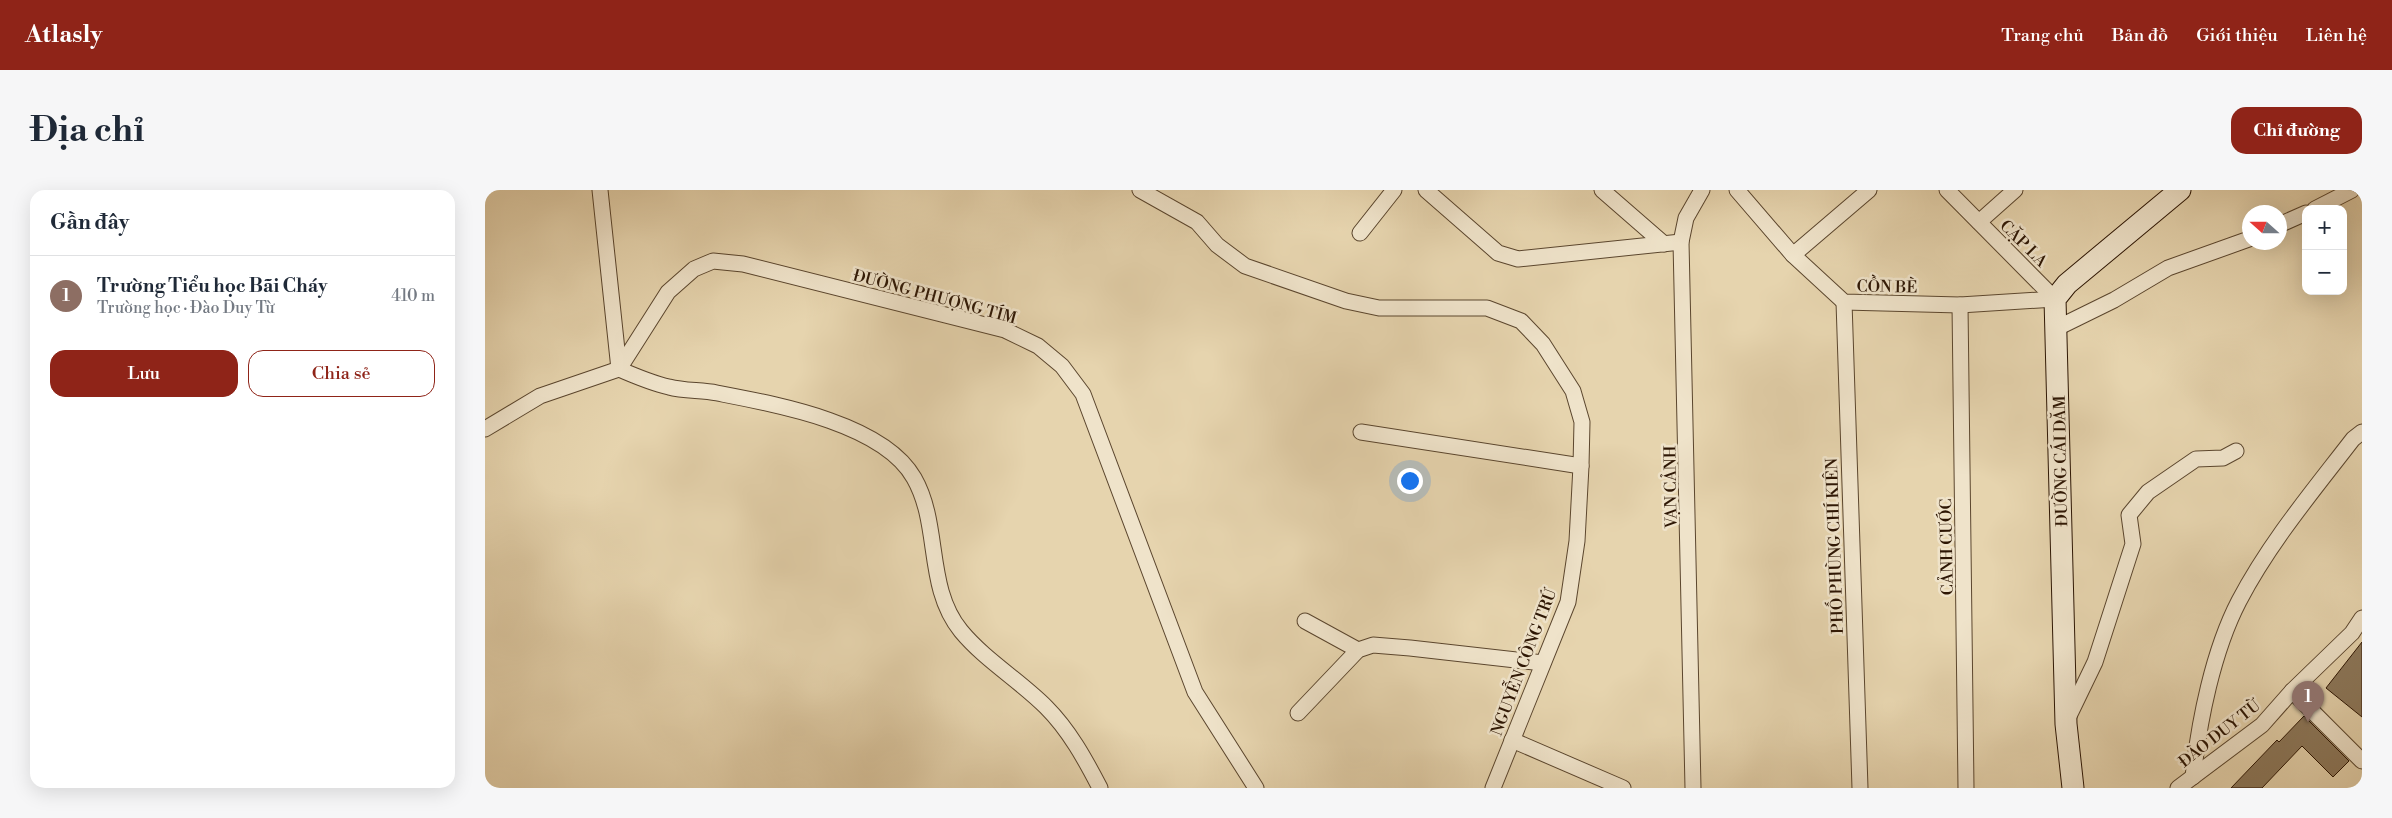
<!DOCTYPE html>
<html lang="vi">
<head>
<meta charset="utf-8">
<style>
	body { margin:0; font-family:"Libre Bodoni",serif; background:#f6f6f7; color:#1f2937 }
	.controls { position:absolute; right:15px; top:15px; display:grid; overflow:hidden; border-radius:10px; box-shadow:0 5px 20px #0002 }
	.controls button { width:45px; height:45px; display:grid; place-items:center; padding:0; border:0; border-bottom:1px solid #e0e1e3; background:#fff; color:#1f2937; font:25px sans-serif }
	.compass { position:absolute; left:1757px; top:15px; width:45px; height:45px; border-radius:50%; background:#fff; box-shadow:0 5px 20px #0002; rotate:291deg }
	.you { position:absolute; left:924px; top:290px; width:18px; height:18px; margin:-12px; border:4px solid #fff; border-radius:50%; background:#1a73e8; box-shadow:0 0 0 8px #1a73e833 }
	.badge { display:grid; place-items:center; width:32px; height:32px; border-radius:50%; background:#8f2418; color:#fff; font-size:16px; font-weight:700 }
	.pin { position:absolute; translate:-50% -41px; filter:drop-shadow(0 1px 2px #0008) }
	.pin::after { content:''; position:absolute; top:26px; width:18px; height:15px; background:inherit; clip-path:polygon(0 0,100% 0,50% 100%) }
	.list { margin:0; padding:0; list-style:none }
	h2 { display:flex; justify-content:space-between; align-items:center; height:65px; margin:0; padding:0 20px; font-size:21px }
	h2 small { font-size:16px; font-weight:400; color:#747a83 }
	.list li { display:grid; grid-template-columns:32px 1fr auto; gap:15px; align-items:center; box-sizing:border-box; height:80px; padding:0 20px; border-top:1px solid #e0e1e3 }
	.list b { display:block; font-size:19px; white-space:nowrap }
	.list p { margin:0; font-size:16px; white-space:nowrap; color:#747a83 }
	.list em { font-size:16px; font-style:normal; color:#747a83 }
	.actions { display:flex; gap:10px; padding:15px 20px }
	.actions a { flex:1; padding:11px 0; border:1px solid #8f2418; border-radius:15px; text-align:center; font-size:18px; color:#8f2418 }
	.actions .main { background:#8f2418; color:#fff }
	.map { position:relative; flex:none; width:1877px; height:598px; overflow:hidden; border-radius:15px }
	header { display:flex; align-items:center; gap:30px; box-sizing:border-box; height:70px; padding:0 25px; background:#8f2418; color:#fff }
	header strong { font-size:24px }
	nav { display:flex; gap:28px; margin-inline-start:auto; font-size:18px }
	.intro { display:flex; align-items:center; justify-content:space-between; box-sizing:border-box; height:120px; padding:0 30px }
	h1 { margin:0; font-size:35px }
	.button { padding:12px 22px; border-radius:15px; background:#8f2418; color:#fff; font-size:18px; font-weight:700 }
	main { display:flex; gap:30px; padding:0 30px }
	aside { flex:1; background:#fff; border-radius:15px; box-shadow:0 5px 20px #0002 }
	.map>svg:first-child { display:block }
	.building { fill:#8d795c; stroke:#2d1604 }
	.lines { fill:none; stroke-linecap:round; stroke-linejoin:round }
	.street-casing { stroke:#5b462e; stroke-width:17 }
	.secondary-casing { stroke:#2d1604; stroke-width:23 }
	.street { stroke:#efe3ca; stroke-width:15 }
	.secondary { stroke:#efe3ca; stroke-width:21 }
	.labels { text-anchor:middle; stroke-width:5; stroke-linejoin:round; paint-order:stroke }
	.street-label { font-size:16px; fill:#2d1604; stroke:#efe3ca }
</style>
</head>
<body>
<header>
<strong>Atlasly</strong>
<nav><a>Trang chủ</a><a>Bản đồ</a><a>Giới thiệu</a><a>Liên hệ</a></nav>
</header>
<div class="intro"><h1>Địa chỉ</h1><a class="button">Chỉ đường</a></div>
<main>
<aside>
<h2>Gần đây<small></small></h2>
<ul class="list">
<li><span class="badge" style="background:#8d6e63">1</span><div><b>Trường Tiểu học Bãi Cháy</b><p>Trường học · Đào Duy Từ</p></div><em>410 m</em></li>
</ul>
<div class="actions"><a class="main">Lưu</a><a>Chia sẻ</a></div>
</aside>
<div class="map">
<svg width="1877" height="598" viewBox="0 0 1877 598">
	<rect width="100%" height="100%" fill="#e6d4ae"/>
	<filter id="stains"><feTurbulence type="fractalNoise" baseFrequency=".004" numOctaves="4"/><feColorMatrix values="0 0 0 0 .2 0 0 0 0 .09 0 0 0 0 .02 0 0 0 .5 -.17"/></filter>
	<radialGradient id="worn" r=".72"><stop offset=".6" stop-color="#630" stop-opacity="0"/><stop offset="1" stop-color="#630" stop-opacity=".3"/></radialGradient>
	<g class="building">
		<polygon points="1877,452 1877,527 1841,498"/>
		<polygon points="1819,526 1864,571 1848,587 1817,556 1777,598 1746,598 1792,550 1794,552"/>
	</g>
	<g class="lines">
		<defs>
			<g id="street">
				<path d="M115 0 134 179C150 186 166 193 184 197 199 201 216 200 232 203 289 214 398 233 429 288 456 335 440 397 476 441 500 470 534 490 561 517 584 540 600 569 615 598"/>
				<polyline points="655,0 712,32 732,55 760,76 861,111 894,118 1002,118 1036,131 1058,154 1088,201 1097,232 1096,276 1092,351 1083,412 1008,598"/>
				<polyline points="941,0 1013,63 1033,69 1196,52"/>
				<polyline points="1117,0 1179,54"/>
				<polyline points="1252,0 1308,65 1359,112 1475,115 1570,109"/>
				<polyline points="1462,0 1570,109"/>
				<polyline points="1830,19 1867,0"/>
				<polyline points="1494,32 1530,0"/>
				<polyline points="1794,35 1821,23"/>
				<polyline points="875,43 909,0"/>
				<polyline points="1308,65 1384,0"/>
				<polyline points="1359,112 1375,598"/>
				<polyline points="1475,115 1481,598"/>
				<polyline points="1572,138 1629,110 1683,78 1764,49"/>
				<polyline points="0,239 55,206 134,179 183,102 209,79 228,71 258,74 520,140 553,156 577,176 598,204 710,502 771,598"/>
				<polyline points="876,242 1096,276"/>
				<polyline points="820,431 873,460"/>
				<polyline points="1807,501 1877,571"/>
				<polyline points="813,523 873,460 888,455 925,458 1058,473"/>
				<polyline points="1583,528 1610,472 1648,354 1644,325 1663,302 1711,269 1738,268 1751,261"/>
				<polyline points="1027,550 1138,598"/>
				<path d="M1708 587C1714 531 1728 461 1754 411 1785 352 1828 301 1868 249L1877 242"/>
				<polyline points="1208,598 1196,52 1201,28 1217,0"/>
				<polyline points="1693,598 1777,535 1807,501 1867,443 1877,428"/>
			</g>
			<polyline id="secondary" points="1588,598 1581,534 1570,109 1582,94 1695,0"/>
		</defs>
		<use href="#street" class="street-casing"/>
		<use href="#secondary" class="secondary-casing"/>
		<use href="#street" class="street"/>
		<use href="#secondary" class="secondary"/>
	</g>
	<g class="labels">
		<g class="street-label">
			<text transform="translate(1539 53) rotate(45)" y="6">CẶP LA</text>
			<text transform="translate(1402 96) rotate(1)" y="6">CỒN BÈ</text>
			<text transform="translate(450 106) rotate(15)" y="6">ĐƯỜNG PHƯỢNG TÍM</text>
			<text transform="translate(1575 271) rotate(-91)" y="6">ĐƯỜNG CÁI DĂM</text>
			<text transform="translate(1185 297) rotate(-91)" y="6">VẠN CẢNH</text>
			<text transform="translate(1349 356) rotate(-92)" y="6">PHỐ PHÙNG CHÍ KIÊN</text>
			<text transform="translate(1461 357) rotate(-91)" y="6">CẢNH CƯỚC</text>
			<text transform="translate(1038 472) rotate(-69)" y="6">NGUYỄN CÔNG TRỨ</text>
			<text transform="translate(1734 543) rotate(-38)" y="6">ĐÀO DUY TỪ</text>
		</g>
	</g>
	<rect width="100%" height="100%" filter="url(#stains)"/>
	<rect width="100%" height="100%" fill="url(#worn)"/>
</svg>
<div class="controls">
<button>+</button>
<button>−</button>
</div>
<svg class="compass" viewBox="-18 -18 36 36"><path d="M0-13l5 13h-10z" fill="#e53935"/><path d="M0 13l5-13h-10z" fill="#747a83"/></svg>
<div class="you"></div>
<div class="pin badge" style="left:1823px;top:532px;background:#8d6e63">1</div>
</div>
</main>
</body>
</html>
